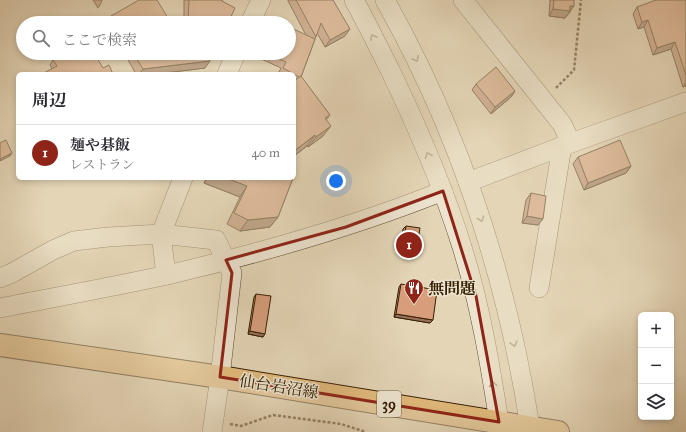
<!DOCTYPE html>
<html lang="ja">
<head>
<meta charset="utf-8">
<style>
	body { margin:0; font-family:"IM FELL Great Primer","Noto Serif JP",serif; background:#f2f2f3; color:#2b2b33 }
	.controls { position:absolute; right:12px; bottom:12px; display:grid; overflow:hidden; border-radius:6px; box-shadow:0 2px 6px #0003 }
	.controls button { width:36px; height:36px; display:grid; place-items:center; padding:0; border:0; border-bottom:1px solid #e1e1e2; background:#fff; color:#2b2b33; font:20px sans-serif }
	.you { position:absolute; left:336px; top:181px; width:14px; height:14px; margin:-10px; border:3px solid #fff; border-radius:50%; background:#1a73e8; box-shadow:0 0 0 6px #1a73e833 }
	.badge { display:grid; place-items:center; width:26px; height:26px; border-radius:50%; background:#8f2418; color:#fff; font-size:13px; font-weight:700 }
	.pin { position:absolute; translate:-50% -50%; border:2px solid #fff; box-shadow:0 1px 4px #0006 }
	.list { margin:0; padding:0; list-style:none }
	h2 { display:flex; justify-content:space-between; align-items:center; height:52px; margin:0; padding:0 16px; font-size:17px }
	h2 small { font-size:13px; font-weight:400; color:#7c7c81 }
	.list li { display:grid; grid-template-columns:26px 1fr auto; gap:12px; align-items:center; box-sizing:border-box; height:56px; padding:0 16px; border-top:1px solid #e1e1e2 }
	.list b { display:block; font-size:15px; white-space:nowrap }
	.list p { margin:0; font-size:13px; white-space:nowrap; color:#7c7c81 }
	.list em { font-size:13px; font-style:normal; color:#7c7c81 }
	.icon { flex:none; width:22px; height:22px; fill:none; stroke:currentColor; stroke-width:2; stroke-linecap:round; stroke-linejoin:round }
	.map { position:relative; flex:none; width:686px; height:432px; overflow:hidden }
	.search { position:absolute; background:#fff; box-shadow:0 2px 6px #0003; left:16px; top:16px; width:280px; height:44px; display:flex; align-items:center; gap:10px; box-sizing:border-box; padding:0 14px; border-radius:22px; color:#7c7c81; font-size:15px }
	.panel { position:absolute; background:#fff; box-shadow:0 2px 6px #0003; left:16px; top:72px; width:280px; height:108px; border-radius:6px }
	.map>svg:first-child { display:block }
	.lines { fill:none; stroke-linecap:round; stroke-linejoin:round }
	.minor-casing { stroke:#614d31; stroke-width:20 }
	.major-casing { stroke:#352004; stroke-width:24 }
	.path { stroke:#352004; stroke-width:2.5; stroke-dasharray:3 2; stroke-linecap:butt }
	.minor { stroke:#ede4d0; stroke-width:19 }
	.major { stroke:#e2ba7c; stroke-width:22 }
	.wall { fill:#ba886b; stroke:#352004 }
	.shaded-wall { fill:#976f57; stroke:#352004 }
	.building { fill:#d89e7c; stroke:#352004 }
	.oneway { stroke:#9a8c74 }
	.marked { fill:none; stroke:#8f2418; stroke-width:3; stroke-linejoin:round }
	.labels { text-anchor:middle; stroke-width:3; stroke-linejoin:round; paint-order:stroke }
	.shield { fill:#ede4d0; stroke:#6c5b41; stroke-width:1 }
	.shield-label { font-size:15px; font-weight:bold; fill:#352004 }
	.poi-label { font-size:16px; font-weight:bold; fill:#352004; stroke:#ede4d0; text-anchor:start }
	.street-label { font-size:16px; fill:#352004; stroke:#ede4d0 }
</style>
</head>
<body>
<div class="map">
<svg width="686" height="432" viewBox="0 0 686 432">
	<rect width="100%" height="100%" fill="#e4d5b7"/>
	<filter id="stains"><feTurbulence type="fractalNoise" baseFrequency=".005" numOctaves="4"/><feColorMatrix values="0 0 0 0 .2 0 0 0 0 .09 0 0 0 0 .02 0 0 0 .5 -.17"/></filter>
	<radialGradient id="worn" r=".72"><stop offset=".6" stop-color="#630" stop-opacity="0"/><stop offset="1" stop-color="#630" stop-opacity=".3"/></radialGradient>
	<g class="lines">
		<defs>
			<g id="minor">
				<path d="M354 0C367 23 378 47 390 70 418 128 443 186 462 247 480 304 490 364 499 422"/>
				<path d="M385 0C459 132 507 278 530 427"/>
				<polyline points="463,0 562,124 571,143"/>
				<polyline points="250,23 261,0"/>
				<polyline points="227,74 236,53"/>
				<polyline points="468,182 571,143 686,102"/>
				<polyline points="166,275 161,234 183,178"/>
				<polyline points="0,278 12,273 53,250 74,241 108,237 161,234 216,240 232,273 220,377 212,432"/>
				<polyline points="539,288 562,146"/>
				<path d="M0 308C56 297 112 287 167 275 261 253 353 227 443 191"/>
			</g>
			<polyline id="major" points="0,345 220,377 558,432"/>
		</defs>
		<use href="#minor" class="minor-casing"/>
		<use href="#major" class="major-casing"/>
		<g class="path">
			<polyline points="556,88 574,70 581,0"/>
			<polyline points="230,424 241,426 273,415 341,424 366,432"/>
		</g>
		<use href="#minor" class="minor"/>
		<use href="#major" class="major"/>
	</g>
	<g class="wall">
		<polygon points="93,0 102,0 101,3 98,8"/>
		<polygon points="184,0 222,0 228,23 184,23"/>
		<polygon points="288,0 333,0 345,36 325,47 317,33 315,39 301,77 330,115 326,120 323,136 308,147 307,146 294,156 294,74 278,74 281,68 248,53 289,53 306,35 288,1"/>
		<polygon points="550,0 574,0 570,12 565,18 549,16"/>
		<polygon points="686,0 686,86 683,87 671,49 653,55 644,27 638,29 633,14 637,7"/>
		<polygon points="111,16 171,23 107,23"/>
		<polygon points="124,53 210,53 205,68 156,74 136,74"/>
		<polygon points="53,60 103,68 52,69 50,65"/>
		<polygon points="476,84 515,91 511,97 491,114 472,90"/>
		<polygon points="578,157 631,166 626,173 584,190 573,164"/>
		<polygon points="203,178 293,178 278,217 270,227 240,231 227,224 240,197 204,183 206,179"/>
		<polygon points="531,193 538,225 522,223 526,200"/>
		<polygon points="406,226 416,253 414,257 400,255 403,229"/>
		<polygon points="401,284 433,320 430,323 394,317 399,287"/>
		<polygon points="256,294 263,337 248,334 254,297"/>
	</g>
	<g class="shaded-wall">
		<polygon points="570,6 574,6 565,18 549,16 553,9"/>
		<polygon points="648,20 644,27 638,29 642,22"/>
		<polygon points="350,29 345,36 325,47 330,40"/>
		<polygon points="675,42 671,49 653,55 657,48"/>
		<polygon points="210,61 205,68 156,74 139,74 143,69"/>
		<polygon points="686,82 686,86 683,87"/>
		<polygon points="515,91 511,97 491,114 495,107"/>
		<polygon points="331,126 323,136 308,147 316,137"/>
		<polygon points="315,135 307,146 294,156 294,151"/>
		<polygon points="12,153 10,156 0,161 0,159"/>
		<polygon points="631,166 626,173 584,190 588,183"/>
		<polygon points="208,178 226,178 247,186 240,197 204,183"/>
		<polygon points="527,216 543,219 538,225 522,223"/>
		<polygon points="278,217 270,227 240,231 248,220"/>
		<polygon points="402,251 416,253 414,257 400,255"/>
		<polygon points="396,314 433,320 430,323 394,317"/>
		<polygon points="250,331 265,334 263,337 248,334"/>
	</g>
	<g class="building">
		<polygon points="139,0 157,0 171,23 115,23 111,16"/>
		<polygon points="189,0 222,0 222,1 235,8 228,23 214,23 212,22 212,23 188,23"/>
		<polygon points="296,0 333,0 350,29 330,40 321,23 316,37"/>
		<polygon points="554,0 574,0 574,6 570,6 570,11 553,9"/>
		<polygon points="656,0 686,0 686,75 675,42 657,48 648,20 642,22 637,7"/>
		<polygon points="265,20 271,23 263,23"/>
		<polygon points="289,27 315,39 301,77 301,76 299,77 283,68 286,62 267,53 289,53"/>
		<polygon points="64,53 94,53 103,68 109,65 113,74 42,74 57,66 53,60"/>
		<polygon points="133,53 209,53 210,61 143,69"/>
		<polygon points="496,67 515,91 495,107 476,84"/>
		<polygon points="301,76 330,115 325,118 331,126 316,137 315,135 294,151 294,81"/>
		<polygon points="6,140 12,153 0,159 0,143"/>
		<polygon points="620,140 631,166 588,183 578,157"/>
		<polygon points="226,178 293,178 278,217 248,220 234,213 247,186"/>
		<polygon points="531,193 546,196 543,219 527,216"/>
		<polygon points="406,226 420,228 416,253 402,251"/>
		<polygon points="401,284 437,290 433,320 396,314"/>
		<polygon points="256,294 271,296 265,334 250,331"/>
	</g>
	<defs><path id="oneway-chevron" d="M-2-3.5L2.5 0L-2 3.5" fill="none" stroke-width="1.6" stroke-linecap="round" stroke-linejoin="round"/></defs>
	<g class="oneway">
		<use href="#oneway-chevron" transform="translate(373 37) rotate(-116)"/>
		<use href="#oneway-chevron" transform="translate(416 59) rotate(63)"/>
		<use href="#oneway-chevron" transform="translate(428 155) rotate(-112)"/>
		<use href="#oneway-chevron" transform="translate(481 219) rotate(71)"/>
		<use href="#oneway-chevron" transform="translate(514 344) rotate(77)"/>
		<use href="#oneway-chevron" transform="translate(493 384) rotate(-99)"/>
	</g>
	<path d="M0 0H686V432H0ZM443 191 476 296 499 422 220 377 232 273 226 260 346 227Z" fill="#e4d5b7" fill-opacity=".55" fill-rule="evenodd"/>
	<path class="marked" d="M443 191 476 296 499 422 220 377 232 273 226 260 346 227Z"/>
	<defs>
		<symbol id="restaurant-pin" viewBox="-11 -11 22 30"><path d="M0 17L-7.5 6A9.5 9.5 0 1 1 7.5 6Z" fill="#8f2418" stroke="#ede4d0"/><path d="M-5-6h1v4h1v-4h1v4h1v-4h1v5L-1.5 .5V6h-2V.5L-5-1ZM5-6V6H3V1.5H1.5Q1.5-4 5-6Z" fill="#fff"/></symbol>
	</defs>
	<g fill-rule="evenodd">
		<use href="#restaurant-pin" x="403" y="277" width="22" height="30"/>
	</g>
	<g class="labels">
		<rect class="shield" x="377" y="391" width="24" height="26" rx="3"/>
		<g class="shield-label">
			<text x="389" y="409">39</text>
		</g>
		<g class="poi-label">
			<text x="428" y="294">無問題</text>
		</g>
		<g class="street-label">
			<text transform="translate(279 386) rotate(9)" y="6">仙台岩沼線</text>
		</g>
	</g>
	<rect width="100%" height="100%" filter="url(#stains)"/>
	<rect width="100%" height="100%" fill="url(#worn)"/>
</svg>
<div class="controls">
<button>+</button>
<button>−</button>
<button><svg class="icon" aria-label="layers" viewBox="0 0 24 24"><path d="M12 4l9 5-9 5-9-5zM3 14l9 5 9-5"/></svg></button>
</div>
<div class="you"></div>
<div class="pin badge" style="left:409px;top:245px">1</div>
<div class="search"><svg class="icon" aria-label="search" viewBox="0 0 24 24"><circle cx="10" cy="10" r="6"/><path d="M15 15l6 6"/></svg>ここで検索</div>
<section class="panel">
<h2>周辺<small></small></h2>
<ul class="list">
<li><span class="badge">1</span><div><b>麺や碁飯</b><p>レストラン</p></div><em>40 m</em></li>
</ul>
</section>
</div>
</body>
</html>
